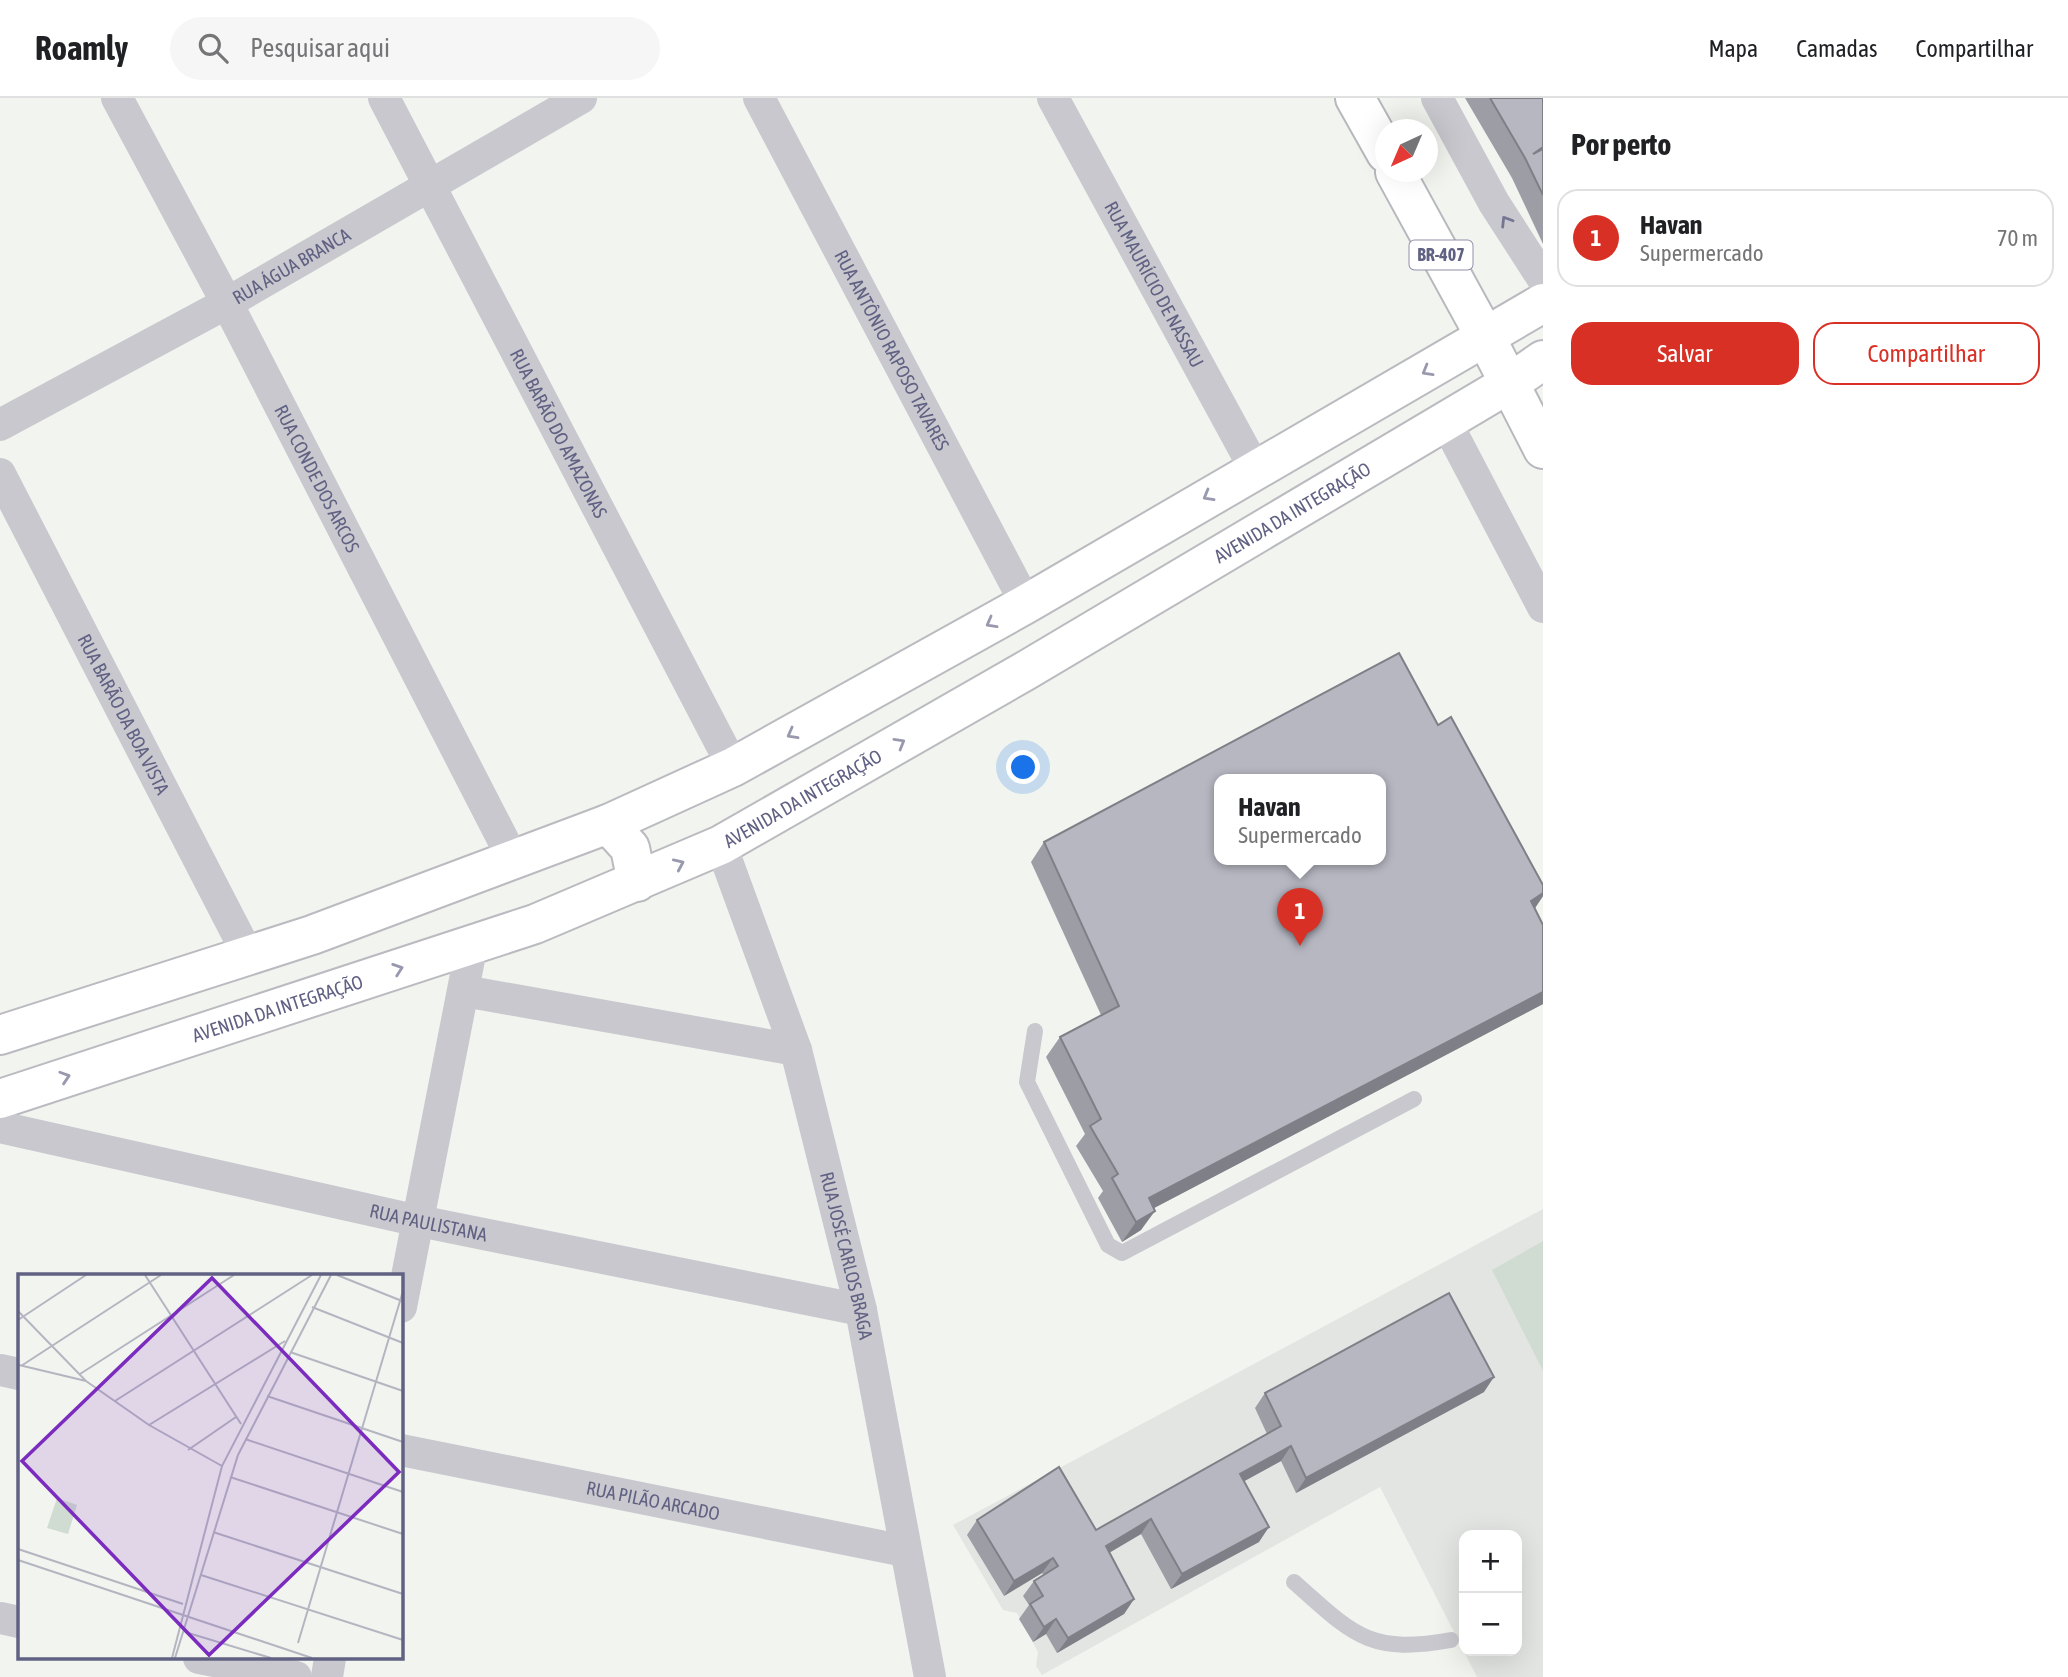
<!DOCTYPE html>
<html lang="pt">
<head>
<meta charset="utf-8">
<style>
	body { margin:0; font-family:"Asap Condensed",sans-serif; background:#f6f6f6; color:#202124 }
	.controls { position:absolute; right:21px; bottom:21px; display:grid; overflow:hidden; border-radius:14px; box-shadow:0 7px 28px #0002 }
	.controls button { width:63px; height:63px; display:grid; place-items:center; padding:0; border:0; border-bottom:2px solid #e0e0e0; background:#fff; color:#202124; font:35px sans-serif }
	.compass { position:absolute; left:1375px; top:21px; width:63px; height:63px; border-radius:50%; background:#fff; box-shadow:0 7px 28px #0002; rotate:224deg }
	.you { position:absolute; left:1024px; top:670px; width:24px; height:24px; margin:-18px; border:5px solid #fff; border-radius:50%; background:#1a73e8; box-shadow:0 0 0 10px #1a73e833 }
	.badge { display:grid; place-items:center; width:46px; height:46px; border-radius:50%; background:#d93025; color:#fff; font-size:23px; font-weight:700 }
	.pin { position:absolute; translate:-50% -58px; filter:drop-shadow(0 2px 4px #0008) }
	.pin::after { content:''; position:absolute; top:37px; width:24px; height:21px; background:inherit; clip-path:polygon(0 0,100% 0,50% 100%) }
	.popup { position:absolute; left:1214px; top:676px; width:172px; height:91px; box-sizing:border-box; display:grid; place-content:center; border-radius:14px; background:#fff; filter:drop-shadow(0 2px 5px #0005); font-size:23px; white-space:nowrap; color:#757577 }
	.popup b { font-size:26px; color:#202124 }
	.popup::after { content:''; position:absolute; left:50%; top:100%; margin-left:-14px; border:14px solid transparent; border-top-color:#fff }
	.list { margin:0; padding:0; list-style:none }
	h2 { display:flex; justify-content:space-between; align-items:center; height:91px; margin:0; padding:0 28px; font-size:30px }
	h2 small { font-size:23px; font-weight:400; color:#757577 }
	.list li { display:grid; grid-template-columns:46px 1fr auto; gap:21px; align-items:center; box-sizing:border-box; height:98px; margin:0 14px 14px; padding:0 14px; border:2px solid #e0e0e0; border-radius:21px }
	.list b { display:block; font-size:26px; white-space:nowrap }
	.list p { margin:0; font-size:23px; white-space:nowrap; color:#757577 }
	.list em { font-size:23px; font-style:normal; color:#757577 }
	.actions { display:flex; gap:14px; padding:21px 28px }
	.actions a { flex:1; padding:16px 0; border:2px solid #d93025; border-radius:21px; text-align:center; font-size:24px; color:#d93025 }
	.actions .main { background:#d93025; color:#fff }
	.icon { flex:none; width:38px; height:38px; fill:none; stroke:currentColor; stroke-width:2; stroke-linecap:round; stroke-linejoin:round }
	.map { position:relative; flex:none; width:1543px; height:1579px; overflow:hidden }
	header { display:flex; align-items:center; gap:42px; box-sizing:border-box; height:98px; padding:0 35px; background:#fff; border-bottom:2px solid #e0e0e0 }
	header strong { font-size:33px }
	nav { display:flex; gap:38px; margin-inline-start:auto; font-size:24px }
	.search { width:490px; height:63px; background:#f6f6f6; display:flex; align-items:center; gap:18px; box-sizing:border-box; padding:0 24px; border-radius:38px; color:#757577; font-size:26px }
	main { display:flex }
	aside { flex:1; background:#fff }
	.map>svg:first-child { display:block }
	.built { fill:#e3e5e3; fill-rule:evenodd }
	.green { fill:#d0dcd2 }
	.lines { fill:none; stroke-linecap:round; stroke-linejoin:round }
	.primary-casing { stroke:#babac0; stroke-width:42 }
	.trunk-casing { stroke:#b7b8bd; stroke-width:42 }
	.service { stroke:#c8c8ce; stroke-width:16 }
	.minor { stroke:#c8c8ce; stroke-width:32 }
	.primary { stroke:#fff; stroke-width:38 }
	.trunk { stroke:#fff; stroke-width:38 }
	.wall { fill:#9d9da6 }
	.shaded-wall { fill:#7f8087 }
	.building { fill:#b6b7c1; stroke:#7f8087; stroke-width:2; fill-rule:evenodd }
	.oneway { stroke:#757692 }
	.oneway2 { stroke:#9898ae }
	.labels { text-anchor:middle; stroke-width:7; stroke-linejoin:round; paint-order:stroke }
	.shield { fill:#fff; stroke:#9090a8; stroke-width:2 }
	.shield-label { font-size:18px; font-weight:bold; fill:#606183 }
	.street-label { font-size:19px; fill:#606183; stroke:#fff }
	.inset-road { fill:none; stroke:#b4b5c1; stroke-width:2 }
	.view { fill:#7b2cbf; fill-opacity:0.15; stroke:#7b2cbf; stroke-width:3.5 }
	.inset-edge { fill:none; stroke:#606183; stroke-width:3.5 }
</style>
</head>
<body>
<header>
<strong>Roamly</strong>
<div class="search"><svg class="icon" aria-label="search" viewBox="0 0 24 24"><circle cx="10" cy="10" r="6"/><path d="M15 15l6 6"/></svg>Pesquisar aqui</div>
<nav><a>Mapa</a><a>Camadas</a><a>Compartilhar</a></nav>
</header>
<main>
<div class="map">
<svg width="1543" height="1579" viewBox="0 0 1543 1579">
	<rect width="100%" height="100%" fill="#f2f4ef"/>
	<path class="built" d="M1543 1111V1579H1477L1380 1389 1042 1577 1036 1568 1038 1554 1017 1515 1003 1512 953 1427ZM1464 1437H1517V1553H1464Z"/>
	<polygon class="green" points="1543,1143 1543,1273 1492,1172"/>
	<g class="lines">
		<defs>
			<g id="primary">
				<polyline points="608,726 630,750 637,784"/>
				<polyline points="0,937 312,837 608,726 733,669 1026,506 1543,205"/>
				<path id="s10" d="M0 1001 535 826 721 747 1025 573 1510 285 1543 262"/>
			</g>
			<g id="trunk">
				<polyline points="1355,0 1386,55"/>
				<polyline points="1395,74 1486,240 1543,351"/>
			</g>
		</defs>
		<use href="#primary" class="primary-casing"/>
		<use href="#trunk" class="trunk-casing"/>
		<g class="service">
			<polyline points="1035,933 1027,984 1108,1147 1122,1155 1414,1001"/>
			<path d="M1294 1484C1353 1536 1368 1557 1451 1542"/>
		</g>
		<g class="minor">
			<path id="s1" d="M117 0 227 205 514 763"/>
			<path id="s2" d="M384 0 733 669"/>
			<path id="s3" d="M759 0 1026 506"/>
			<path id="s4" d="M1053 0 1255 371"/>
			<polyline points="1437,0 1494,105 1543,181"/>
			<polyline points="1445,322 1543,509"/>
			<path id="s5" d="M0 327 227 205 581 0"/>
			<path id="s6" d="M0 376 248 857"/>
			<path id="s7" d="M721 747 796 952 861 1212 930 1579"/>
			<polyline points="464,893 796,952"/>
			<path id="s8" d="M0 1029 419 1123 861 1212"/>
			<polyline points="401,1209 472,846"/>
			<polyline points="0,1272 19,1276"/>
			<path id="s9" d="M401 1352 905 1453"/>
			<polyline points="0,1520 19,1524"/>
			<polyline points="199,1560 296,1579"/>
			<polyline points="327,1579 330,1560"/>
		</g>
		<use href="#primary" class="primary"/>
		<use href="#trunk" class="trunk"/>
	</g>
	<g class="wall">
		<polygon points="1465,0 1543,0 1543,146 1512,80"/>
		<polygon points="1438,627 1543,798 1535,810 1543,906 1154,1110 1141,1132 1122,1144 1098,1100 1103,1093 1076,1048 1085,1036 1046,959 1060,939 1101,917 1031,764 1044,744"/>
		<polygon points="1484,1294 1296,1395 1281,1363 1244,1383 1259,1444 1171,1491 1141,1436 1109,1455 1134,1501 1124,1516 1057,1555 1046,1536 1033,1544 1019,1521 1029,1507 1023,1498 1034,1483 1044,1477 1042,1475 1004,1498 967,1437 977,1422 1096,1432 1267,1336 1255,1310 1265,1295"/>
	</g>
	<g class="shaded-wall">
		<polygon points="1543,795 1543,798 1533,813 1531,803"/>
		<polygon points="1543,894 1543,906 1135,1120 1149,1100"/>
		<polygon points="1155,1113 1141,1132 1122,1144 1136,1124"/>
		<polygon points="1494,1279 1484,1294 1296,1395 1306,1380"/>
		<polygon points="1291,1348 1281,1363 1230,1391 1240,1376"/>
		<polygon points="1151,1421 1141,1436 1095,1463 1106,1448"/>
		<polygon points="1269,1429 1259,1444 1171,1491 1182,1476"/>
		<polygon points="1053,1460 1042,1475 1004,1498 1014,1483"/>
		<polygon points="1134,1501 1124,1516 1057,1555 1068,1540"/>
		<polygon points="1056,1521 1046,1536 1033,1544 1044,1529"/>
	</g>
	<g class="building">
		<polygon points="1490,0 1543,0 1543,49 1533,56 1543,51 1543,97 1525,60"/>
		<path d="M1399 555 1438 627 1451 619 1543 787V795L1531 803 1543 827V894L1149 1100 1155 1113 1136 1124 1112 1080 1118 1076 1090 1028 1101 1021 1060 939 1119 908 1044 744ZM1220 682H1381V762H1220Z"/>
		<polygon points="1449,1195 1494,1279 1306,1380 1291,1348 1240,1376 1269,1429 1182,1476 1151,1421 1106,1448 1134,1501 1068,1540 1056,1521 1044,1529 1030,1506 1043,1498 1034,1483 1058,1468 1053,1460 1014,1483 977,1422 1059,1369 1096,1432 1281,1328 1265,1295"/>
	</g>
	<defs><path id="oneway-chevron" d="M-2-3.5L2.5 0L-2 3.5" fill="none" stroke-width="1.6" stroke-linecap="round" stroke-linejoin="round" transform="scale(1.75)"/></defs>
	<use class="oneway" href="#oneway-chevron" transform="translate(1506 123) rotate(-122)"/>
	<g class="oneway2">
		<use href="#oneway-chevron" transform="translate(1427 273) rotate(150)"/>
		<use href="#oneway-chevron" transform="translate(1208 398) rotate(150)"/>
		<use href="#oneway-chevron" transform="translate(991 525) rotate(151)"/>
		<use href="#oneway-chevron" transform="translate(792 636) rotate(151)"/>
		<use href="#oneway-chevron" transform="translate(900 645) rotate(-30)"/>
		<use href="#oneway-chevron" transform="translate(679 766) rotate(-24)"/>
		<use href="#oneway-chevron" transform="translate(398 871) rotate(-19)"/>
		<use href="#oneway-chevron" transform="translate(65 979) rotate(-18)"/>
	</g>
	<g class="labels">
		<rect class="shield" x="1409.5" y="142.5" width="63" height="29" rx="5"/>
		<g class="shield-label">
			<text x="1441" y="163">BR-407</text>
		</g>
		<g class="street-label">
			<text dy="7" stroke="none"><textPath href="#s5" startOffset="332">RUA ÁGUA BRANCA</textPath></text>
			<text dy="7" stroke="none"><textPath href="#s4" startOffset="212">RUA MAURÍCIO DE NASSAU</textPath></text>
			<text dy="7" stroke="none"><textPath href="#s3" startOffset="285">RUA ANTÔNIO RAPOSO TAVARES</textPath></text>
			<text dy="7" stroke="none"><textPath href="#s2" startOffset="378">RUA BARÃO DO AMAZONAS</textPath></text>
			<text dy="7" stroke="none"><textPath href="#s1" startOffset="430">RUA CONDE DOS ARCOS</textPath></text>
			<text dy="7" stroke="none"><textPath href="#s10" startOffset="1426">AVENIDA DA INTEGRAÇÃO</textPath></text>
			<text dy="7" stroke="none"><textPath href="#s6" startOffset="270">RUA BARÃO DA BOA VISTA</textPath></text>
			<text dy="7" stroke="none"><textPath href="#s10" startOffset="859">AVENIDA DA INTEGRAÇÃO</textPath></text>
			<text dy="7" stroke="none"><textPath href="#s10" startOffset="292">AVENIDA DA INTEGRAÇÃO</textPath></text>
			<text dy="7" stroke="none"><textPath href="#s8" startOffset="439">RUA PAULISTANA</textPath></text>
			<text dy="7" stroke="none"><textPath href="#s7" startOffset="430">RUA JOSÉ CARLOS BRAGA</textPath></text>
			<text dy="7" stroke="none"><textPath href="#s9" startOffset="257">RUA PILÃO ARCADO</textPath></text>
		</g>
	</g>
	<g transform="translate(18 1176)">
		<rect width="385" height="385" fill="#f2f4ef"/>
		<path d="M39 224 59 231 50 260 29 254Z" fill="#d0dcd2"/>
		<path class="inset-road" d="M127 1 223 150M319 1 384 27M294 33 385 69M0 37 68 107 131 151 204 192M0 46 68 1M272 78 385 117M1 91 68 107M3 92 143 1M62 100 216 1M249 122 385 168M97 127 294 1M131 151 267 67M227 165 385 218M170 176 218 143M212 203 385 260M195 258 385 320M0 275 165 330M0 286 294 384M183 301 385 366M167 358 253 384M280 369 385 17M154 384 204 192 303 1M157 384 220 181 313 1"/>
		<path class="view" d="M194 4 381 198 191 381 4 187Z"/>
		<rect width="385" height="385" class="inset-edge"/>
	</g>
</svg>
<div class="controls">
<button>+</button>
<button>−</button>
</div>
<svg class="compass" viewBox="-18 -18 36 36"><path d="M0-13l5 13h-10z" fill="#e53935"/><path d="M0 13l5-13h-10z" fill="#757577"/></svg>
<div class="you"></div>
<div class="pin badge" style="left:1300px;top:848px">1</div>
<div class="popup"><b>Havan</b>Supermercado</div>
</div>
<aside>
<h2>Por perto<small></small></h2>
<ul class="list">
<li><span class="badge">1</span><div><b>Havan</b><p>Supermercado</p></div><em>70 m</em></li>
</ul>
<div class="actions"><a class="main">Salvar</a><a>Compartilhar</a></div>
</aside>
</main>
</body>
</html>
